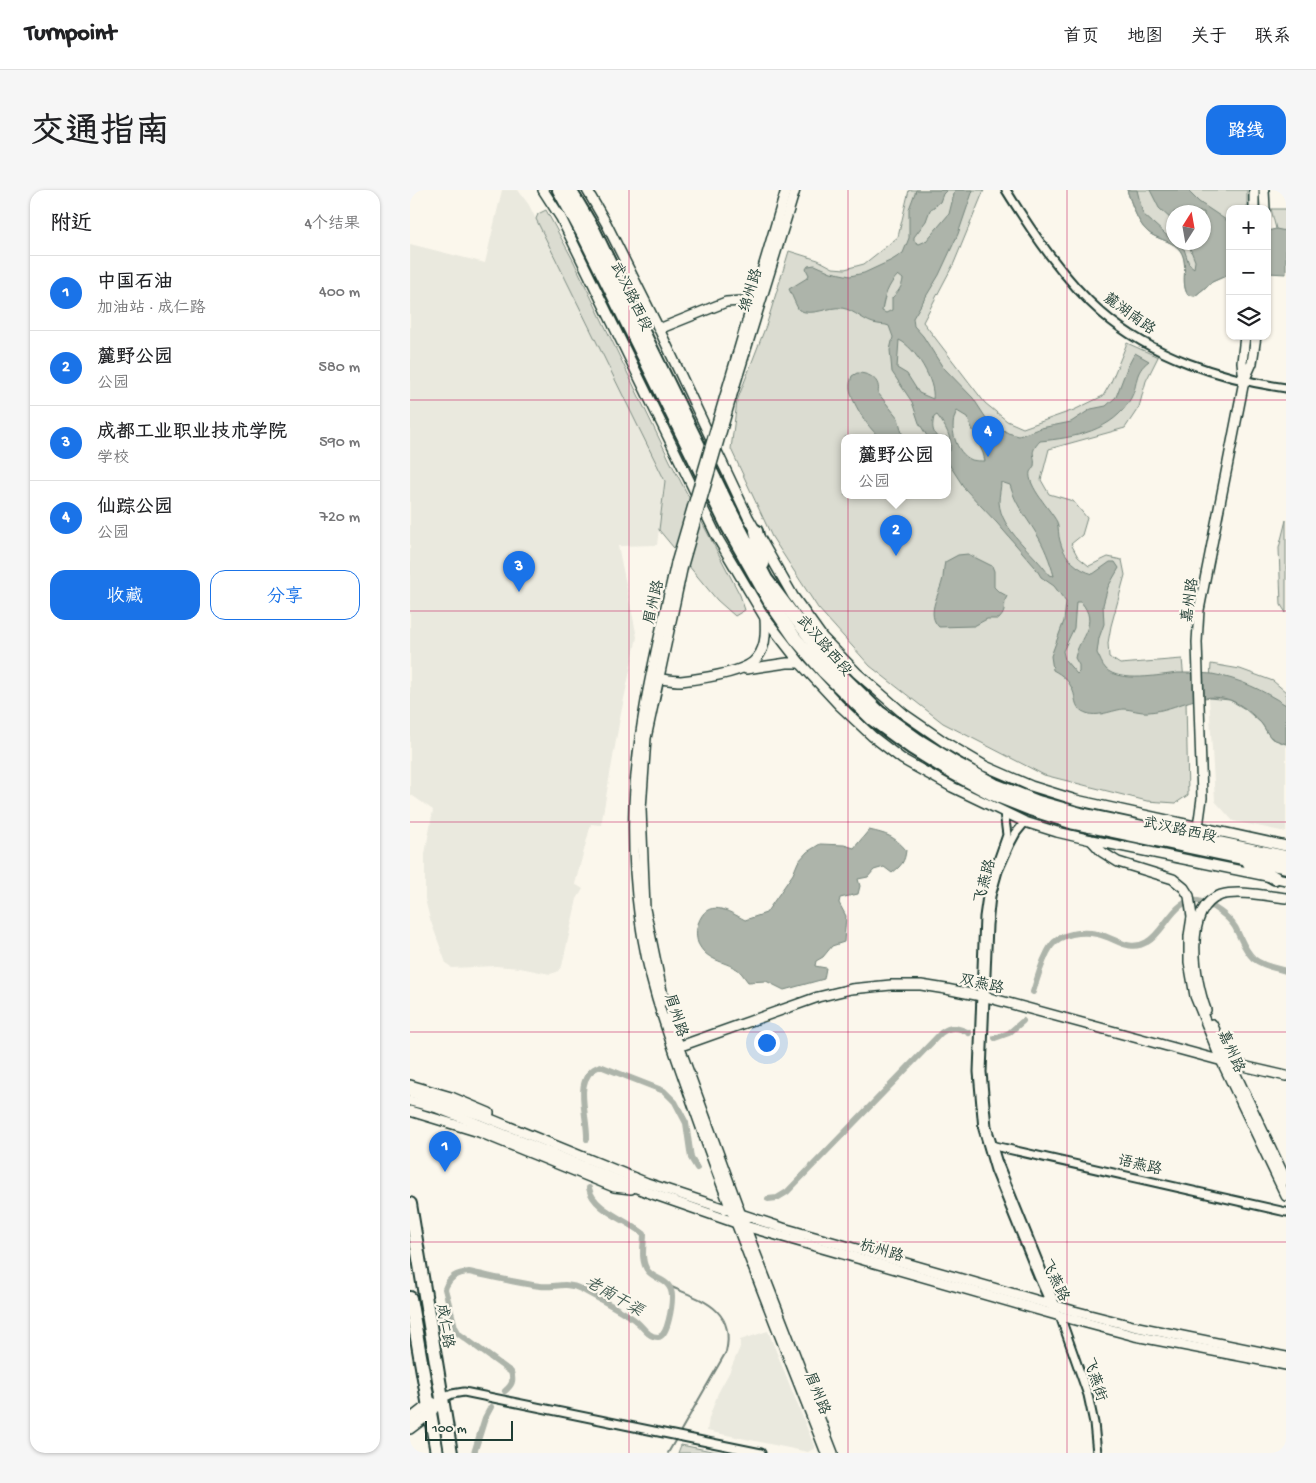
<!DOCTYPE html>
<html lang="zh">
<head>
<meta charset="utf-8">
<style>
	body { margin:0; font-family:"Gochi Hand","LXGW WenKai TC",sans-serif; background:#f6f6f6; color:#202124 }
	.controls { position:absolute; right:15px; top:15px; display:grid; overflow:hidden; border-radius:10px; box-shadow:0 1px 4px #0004 }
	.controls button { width:45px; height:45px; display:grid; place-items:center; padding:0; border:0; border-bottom:1px solid #e0e0e0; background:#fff; color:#202124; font:25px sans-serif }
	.compass { position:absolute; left:756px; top:15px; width:45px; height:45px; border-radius:50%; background:#fff; box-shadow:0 1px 4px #0004; rotate:11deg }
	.scale { position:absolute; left:15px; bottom:12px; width:88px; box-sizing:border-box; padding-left:5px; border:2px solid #1f3d34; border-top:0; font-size:14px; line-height:18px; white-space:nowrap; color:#1f3d34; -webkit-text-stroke:4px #fbf7ec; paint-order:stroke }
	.you { position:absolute; left:356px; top:852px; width:18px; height:18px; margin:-12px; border:4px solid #fff; border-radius:50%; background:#1a73e8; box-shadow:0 0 0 8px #1a73e833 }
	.badge { display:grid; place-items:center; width:32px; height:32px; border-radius:50%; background:#1a73e8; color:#fff; font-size:16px; font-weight:700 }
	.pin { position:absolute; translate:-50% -41px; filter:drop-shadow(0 1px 2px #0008) }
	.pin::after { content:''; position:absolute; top:26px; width:18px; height:15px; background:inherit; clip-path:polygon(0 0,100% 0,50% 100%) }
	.popup { position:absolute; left:431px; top:244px; width:110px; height:65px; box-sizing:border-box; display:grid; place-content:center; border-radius:10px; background:#fff; filter:drop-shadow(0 1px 4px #0005); font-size:16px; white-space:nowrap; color:#757577 }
	.popup b { font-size:19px; color:#202124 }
	.popup::after { content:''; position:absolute; left:50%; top:100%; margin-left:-10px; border:10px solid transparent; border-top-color:#fff }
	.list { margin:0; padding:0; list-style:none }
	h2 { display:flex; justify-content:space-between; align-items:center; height:65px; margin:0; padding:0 20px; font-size:21px }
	h2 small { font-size:16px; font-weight:400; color:#757577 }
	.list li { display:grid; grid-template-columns:32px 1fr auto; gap:15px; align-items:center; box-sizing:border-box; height:75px; padding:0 20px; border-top:1px solid #e0e0e0 }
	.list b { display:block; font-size:19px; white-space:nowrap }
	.list p { margin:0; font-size:16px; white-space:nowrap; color:#757577 }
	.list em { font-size:16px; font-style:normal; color:#757577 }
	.actions { display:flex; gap:10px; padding:15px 20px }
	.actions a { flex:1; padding:11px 0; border:1px solid #1a73e8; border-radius:15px; text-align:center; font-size:18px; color:#1a73e8 }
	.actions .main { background:#1a73e8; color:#fff }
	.icon { flex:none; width:28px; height:28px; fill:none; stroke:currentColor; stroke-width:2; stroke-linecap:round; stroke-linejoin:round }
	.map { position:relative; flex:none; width:876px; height:1263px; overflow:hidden; border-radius:15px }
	header { display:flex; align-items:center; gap:30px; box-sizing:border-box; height:70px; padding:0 25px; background:#fff; border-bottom:1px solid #e0e0e0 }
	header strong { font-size:24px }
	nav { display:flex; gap:28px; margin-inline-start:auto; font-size:18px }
	.intro { display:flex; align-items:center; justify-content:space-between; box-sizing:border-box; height:120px; padding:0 30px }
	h1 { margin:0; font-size:35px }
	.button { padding:12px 22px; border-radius:15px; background:#1a73e8; color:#fff; font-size:18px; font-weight:700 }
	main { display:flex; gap:30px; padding:0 30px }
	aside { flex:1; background:#fff; border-radius:15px; box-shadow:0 1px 4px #0004 }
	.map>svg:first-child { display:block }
	.built { fill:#eae9de }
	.green { fill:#dbdcd1; stroke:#7d8c82; fill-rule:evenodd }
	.water { fill:#adb4aa; stroke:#74847b; fill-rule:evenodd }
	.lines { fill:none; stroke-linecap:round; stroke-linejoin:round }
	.stream { stroke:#74847b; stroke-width:2 }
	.canal { stroke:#adb4aa; stroke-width:6 }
	.street-casing { stroke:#1f3d34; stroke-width:11 }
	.secondary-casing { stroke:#1f3d34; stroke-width:12 }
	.highway-casing { stroke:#1f3d34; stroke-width:16 }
	.street { stroke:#fbf7ec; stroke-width:7 }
	.secondary { stroke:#fbf7ec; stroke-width:9 }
	.highway { stroke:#fbf7ec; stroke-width:12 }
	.secondary-bridge-casing { stroke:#1f3d34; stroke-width:12; stroke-linecap:butt }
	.secondary-bridge { stroke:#fbf7ec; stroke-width:9 }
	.grid { fill:none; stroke:#c2185b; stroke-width:1; stroke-opacity:0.55 }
	.labels { text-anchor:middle; stroke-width:4.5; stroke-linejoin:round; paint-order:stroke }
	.street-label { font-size:15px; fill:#1f3d34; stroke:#fbf7ec }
	.water-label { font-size:16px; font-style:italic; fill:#425b52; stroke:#fbf7ec }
</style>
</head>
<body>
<header>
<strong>Turnpoint</strong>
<nav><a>首页</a><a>地图</a><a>关于</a><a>联系</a></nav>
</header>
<div class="intro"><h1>交通指南</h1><a class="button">路线</a></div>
<main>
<aside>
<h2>附近<small>4个结果</small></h2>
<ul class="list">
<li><span class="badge">1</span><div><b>中国石油</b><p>加油站 · 成仁路</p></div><em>400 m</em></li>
<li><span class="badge">2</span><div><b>麓野公园</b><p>公园</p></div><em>580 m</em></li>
<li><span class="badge">3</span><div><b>成都工业职业技术学院</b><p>学校</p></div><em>590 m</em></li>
<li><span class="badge">4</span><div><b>仙踪公园</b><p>公园</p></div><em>720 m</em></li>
</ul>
<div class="actions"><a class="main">收藏</a><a>分享</a></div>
</aside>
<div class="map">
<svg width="876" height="1263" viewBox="0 0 876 1263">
	<rect width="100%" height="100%" fill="#fbf7ec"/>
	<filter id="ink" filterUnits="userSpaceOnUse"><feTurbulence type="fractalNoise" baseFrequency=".02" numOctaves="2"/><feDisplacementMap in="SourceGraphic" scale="10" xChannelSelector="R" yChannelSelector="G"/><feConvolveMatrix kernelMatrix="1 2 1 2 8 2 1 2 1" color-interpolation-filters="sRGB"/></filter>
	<g filter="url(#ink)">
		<g class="built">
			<polygon points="92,0 108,0 119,15 255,291 247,355 208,356 227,447 210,528 191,635 181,634 165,694 173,699 167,709 152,776 147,782 140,784 110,778 86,776 42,778 36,773 20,729 15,709 15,664 23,620 0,604 0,54 75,73"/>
			<polygon points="799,508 820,510 835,519 851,533 861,548 876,554 876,642 823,631 805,611"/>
			<polygon points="358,1141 405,1258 398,1262 297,1241 299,1228 308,1203 319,1183 330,1157 330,1150"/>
		</g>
		<g class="green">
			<path d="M499 0H574L544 73 513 132 575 213 597 231 613 238 664 220 693 206 701 192 717 153 748 167 736 191 729 217 715 238 639 259 631 290 639 304 663 311 677 328 672 345 661 354 668 367 679 376 698 367 712 370 715 385 701 436 698 453 699 467 710 474 772 469 776 511 778 605 766 613 737 611 634 585 533 533 460 476 408 418 362 347 321 259 327 211 357 133 379 61 408 70 423 78 435 79 454 74 488 47ZM435 247H537V305H435Z"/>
			<path d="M717 0H837V19H820V84L802 92 785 106 778 105C769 92 781 71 768 58 760 50 745 49 737 41 727 32 721 12 717 0ZM764 22H794V52H764Z"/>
			<polygon points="861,19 876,19 876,62 866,39"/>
			<polygon points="136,20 163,70 260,271 330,405 335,420 325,426 307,410 249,340 255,291 126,29 128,24"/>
			<polygon points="876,330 876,423 871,415 869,358"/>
			<polygon points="801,474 830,479 863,491 876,502 876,554 861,548 851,533 835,519 820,510 799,508"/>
			<polygon points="271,1255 312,1263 268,1263"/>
		</g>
		<g class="water">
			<path d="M506 0H537L533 4 530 12 520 20 516 31 504 47V51L509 54 516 51 539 24 545 0H563L548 44 529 85 503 128 504 136 513 146 532 176 563 208 576 228 598 243 609 246 631 238 661 232 681 219 696 216 706 207 717 178 725 163 739 171C723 183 729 193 721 208 704 241 663 248 630 251 618 264 626 264 624 276 624 279 621 279 620 282 617 296 641 320 647 332 649 338 648 345 650 351 654 368 668 380 683 384L700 372H705L709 378 698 397 693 415 694 434 689 448 687 463C690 468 692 475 696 479 710 493 750 485 768 483 778 483 791 483 802 484 830 489 852 500 876 515V554C872 552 866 551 862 548 857 545 855 537 851 533 843 524 831 514 820 510 792 500 767 520 739 522 730 523 721 519 713 519 699 521 685 529 672 521 664 516 666 508 663 501 659 490 652 485 643 480L641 466 654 431 656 412 644 396 631 387 625 377 587 333 555 299 537 271V260L540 261C543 249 535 235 527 225L524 227C522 236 522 240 527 247L517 246 509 233 502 212 482 182 480 160 483 147 479 136C474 134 473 135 468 134 455 133 445 120 432 118 419 116 402 127 389 120 387 118 381 103 379 99L397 88 399 85 396 79 398 76 405 75 421 82 440 86 454 83 482 70 493 63 499 48V19ZM488 85 493 89C492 97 488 102 482 108V120L476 123 472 121C474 107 478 95 488 85ZM489 150C505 157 526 192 523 209L509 203 497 184 487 178ZM547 221 557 227 573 263 575 271C571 271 566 271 562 270 545 263 538 236 547 221ZM591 292 600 295C606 316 615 325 626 343 634 356 640 371 644 386L639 385C624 362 591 341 589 312 589 305 591 298 591 292ZM666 412H671C690 434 669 446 665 468L669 475V482L667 484 655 470 653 461 664 438Z"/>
			<path d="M717 0H727L733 24 764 52 774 59 779 74 784 78 785 71 778 53 794 52V22H764L763 31 749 18 740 0H777L789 12 816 30 820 34V84L802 92 785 106 778 105C769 92 781 71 768 58 760 50 745 49 737 41 727 32 721 12 717 0Z"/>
			<polygon points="866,39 876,41 876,84 857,83 857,41"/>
			<path d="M447 183C460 183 471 190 468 203L488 228 493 247H470C460 241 443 214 441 203 439 197 440 192 442 186Z"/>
			<path d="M558 364 582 376 584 381V397L588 401 597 406C592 415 598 420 589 429H577L564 436 529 437C516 424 528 407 532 392 534 386 533 379 535 372L548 365Z"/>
			<path d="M459 640C477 644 484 646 496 660 495 672 491 676 482 683L474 677 464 680 458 687 448 689 450 696 448 704 430 708 429 713 436 726 434 752 422 756 413 767 406 771 405 776 416 778 414 789 374 800 356 791 338 792C334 787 330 780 325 778 310 770 296 770 288 753 286 747 286 739 288 734 297 707 318 721 335 730L356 723 383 684 388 672 397 662 410 654 434 655 444 658Z"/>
		</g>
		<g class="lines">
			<path class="stream" d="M258 1263 316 1162C326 1119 292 1110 259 1096"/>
			<g class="canal">
				<path d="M623 802C628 787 632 769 641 756 650 743 673 741 687 744 705 747 718 763 737 752 756 742 765 703 792 712 804 716 818 726 825 737 831 748 834 760 844 769 853 776 865 778 876 781"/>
				<polyline points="585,848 599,843 613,831"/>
				<path d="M177 949C178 924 161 887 190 876L254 901 265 912 276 933 281 968 287 978"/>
				<path d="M358 1009 367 1008 377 1002 531 843C541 836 548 837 559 843"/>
				<path d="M95 1201C102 1195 104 1191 101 1182L49 1144 45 1137 35 1099C39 1087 47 1083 59 1082 83 1087 107 1093 130 1096 145 1098 155 1091 171 1099 185 1107 216 1122 227 1132 233 1137 238 1147 248 1147 258 1147 262 1115 262 1107 262 1089 246 1091 238 1081 230 1071 234 1055 234 1044 218 1030 183 1020 179 998"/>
				<polyline points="64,1263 75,1228 81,1217"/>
			</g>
			<defs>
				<g id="street">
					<path d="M596 0C622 42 654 90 692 123 741 166 812 189 876 198"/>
					<polyline points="594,622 597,645 578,699 574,727 568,882 573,939 585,980 628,1086 642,1117"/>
					<polyline points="615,632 606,643 600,654 588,681 581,706 578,735 572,882 577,937 587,970 647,1118"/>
					<polyline points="580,955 876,1022"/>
					<polyline points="650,1126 678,1205 684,1233 687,1263"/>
					<polyline points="31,1209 42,1204 54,1202 351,1263"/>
				</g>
				<g id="secondary">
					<polyline points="133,0 151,28 307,347 355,428 390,473 429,515 462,546 492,569 542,597 615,632 647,642 681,650 876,690"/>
					<polyline points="177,0 196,33 249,139 338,327 383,406 413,448 447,483 494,524 536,553 575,576 621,596 666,610 876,656"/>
					<polyline points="844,0 844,19"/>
					<polyline points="854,0 855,19"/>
					<polyline points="249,139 316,112 332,111 347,115"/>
					<polyline points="835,146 832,172 834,191 842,173 846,146"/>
					<polyline points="315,206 376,0"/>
					<polyline points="321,208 385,0"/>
					<path d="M266 373C248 453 227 533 224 615 222 679 229 748 247 809 261 855 278 900 294 946 332 1053 375 1158 416 1263"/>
					<polyline points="336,479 377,473 390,473"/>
					<path d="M244 488C253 489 262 491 271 491 288 489 330 483 343 472 356 461 356 444 355 429"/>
					<polyline points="788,637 792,608 787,452 789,420 834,191"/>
					<polyline points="681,650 692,662 708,672 763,689 774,698 779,706 782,727 779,746 779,772 785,806 811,870 876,1006"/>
					<polyline points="254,811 235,719 231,619 236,548 273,375"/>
					<path d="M796 820C785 791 772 718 811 705 829 700 857 706 876 708"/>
					<polyline points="259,828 335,1036 423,1263"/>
					<polyline points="802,834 876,990"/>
					<polyline points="265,858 408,807 441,799 481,795 511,795 536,799 576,807 820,873 876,886"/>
					<polyline points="0,895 41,907 79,923"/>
					<polyline points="0,902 73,926 237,993 373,1038 664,1121 723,1136 876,1167"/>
					<polyline points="0,911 27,918 71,935 237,1002 335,1036 650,1126 725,1146 876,1175"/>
					<polyline points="0,921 69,942 204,997 221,999"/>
					<polyline points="0,1229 22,1212"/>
					<polyline points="0,1239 20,1224 31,1209"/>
				</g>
				<g id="highway">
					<polyline points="149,0 174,46 318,337 360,412 385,448 414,482 462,529 502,558 541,582 582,604 620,619 664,633 876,677"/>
					<polyline points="160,0 183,39 319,318 356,389 419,473 469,522 508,550 545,573 585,595 628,612 671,624 876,667"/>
					<polyline points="346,341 353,374"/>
					<polyline points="839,673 865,688"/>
					<polyline points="0,1014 41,1263"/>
					<polyline points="0,1108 27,1263"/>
				</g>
			</defs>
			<use href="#street" class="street-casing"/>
			<use href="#secondary" class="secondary-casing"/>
			<use href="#highway" class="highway-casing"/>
			<use href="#street" class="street"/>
			<use href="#secondary" class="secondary"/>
			<use href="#highway" class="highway"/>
			<defs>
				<g id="secondary-bridge">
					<polyline points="266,373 315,206"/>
					<polyline points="273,375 321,208"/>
				</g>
			</defs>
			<use href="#secondary-bridge" class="secondary-bridge-casing"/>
			<use href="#secondary-bridge" class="secondary-bridge"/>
		</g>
	</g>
	<path class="grid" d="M219 0V1263M438 0V1263M657 0V1263M0 210H876M0 421H876M0 632H876M0 842H876M0 1052H876"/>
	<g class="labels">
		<g class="street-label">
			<text transform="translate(340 100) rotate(-73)" y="5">绵州路</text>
			<text transform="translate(222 106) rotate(64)" y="5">武汉路西段</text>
			<text transform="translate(720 123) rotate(36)" y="5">麓湖南路</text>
			<text transform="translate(779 410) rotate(-82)" y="5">嘉州路</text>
			<text transform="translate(243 412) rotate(-77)" y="5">眉州路</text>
			<text transform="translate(415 455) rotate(49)" y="5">武汉路西段</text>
			<text transform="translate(770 639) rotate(12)" y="5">武汉路西段</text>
			<text transform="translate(574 691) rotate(-75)" y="5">飞燕路</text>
			<text transform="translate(572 793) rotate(13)" y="5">双燕路</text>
			<text transform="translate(267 825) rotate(72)" y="5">眉州路</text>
			<text transform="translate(822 861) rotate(66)" y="5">嘉州路</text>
			<text transform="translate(730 974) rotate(13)" y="5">语燕路</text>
			<text transform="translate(472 1060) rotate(16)" y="5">杭州路</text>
			<text transform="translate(646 1090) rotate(64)" y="5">飞燕路</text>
			<text transform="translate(36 1136) rotate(81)" y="5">成仁路</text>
			<text transform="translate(686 1189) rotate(72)" y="5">飞燕街</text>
			<text transform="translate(408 1203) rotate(68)" y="5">眉州路</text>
		</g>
		<g class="water-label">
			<text transform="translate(205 1105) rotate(30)" y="6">老南干渠</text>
		</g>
	</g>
</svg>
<div class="controls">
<button>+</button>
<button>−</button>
<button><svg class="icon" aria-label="layers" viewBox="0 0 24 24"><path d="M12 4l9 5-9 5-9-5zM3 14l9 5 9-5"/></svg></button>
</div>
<svg class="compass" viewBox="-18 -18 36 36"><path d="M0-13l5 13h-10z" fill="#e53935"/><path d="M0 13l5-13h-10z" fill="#757577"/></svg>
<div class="scale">100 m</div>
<div class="you"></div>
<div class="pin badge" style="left:35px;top:982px">1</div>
<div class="pin badge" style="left:486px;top:366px">2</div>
<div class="popup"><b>麓野公园</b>公园</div>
<div class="pin badge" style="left:109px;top:402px">3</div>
<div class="pin badge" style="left:578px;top:267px">4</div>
</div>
</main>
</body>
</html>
